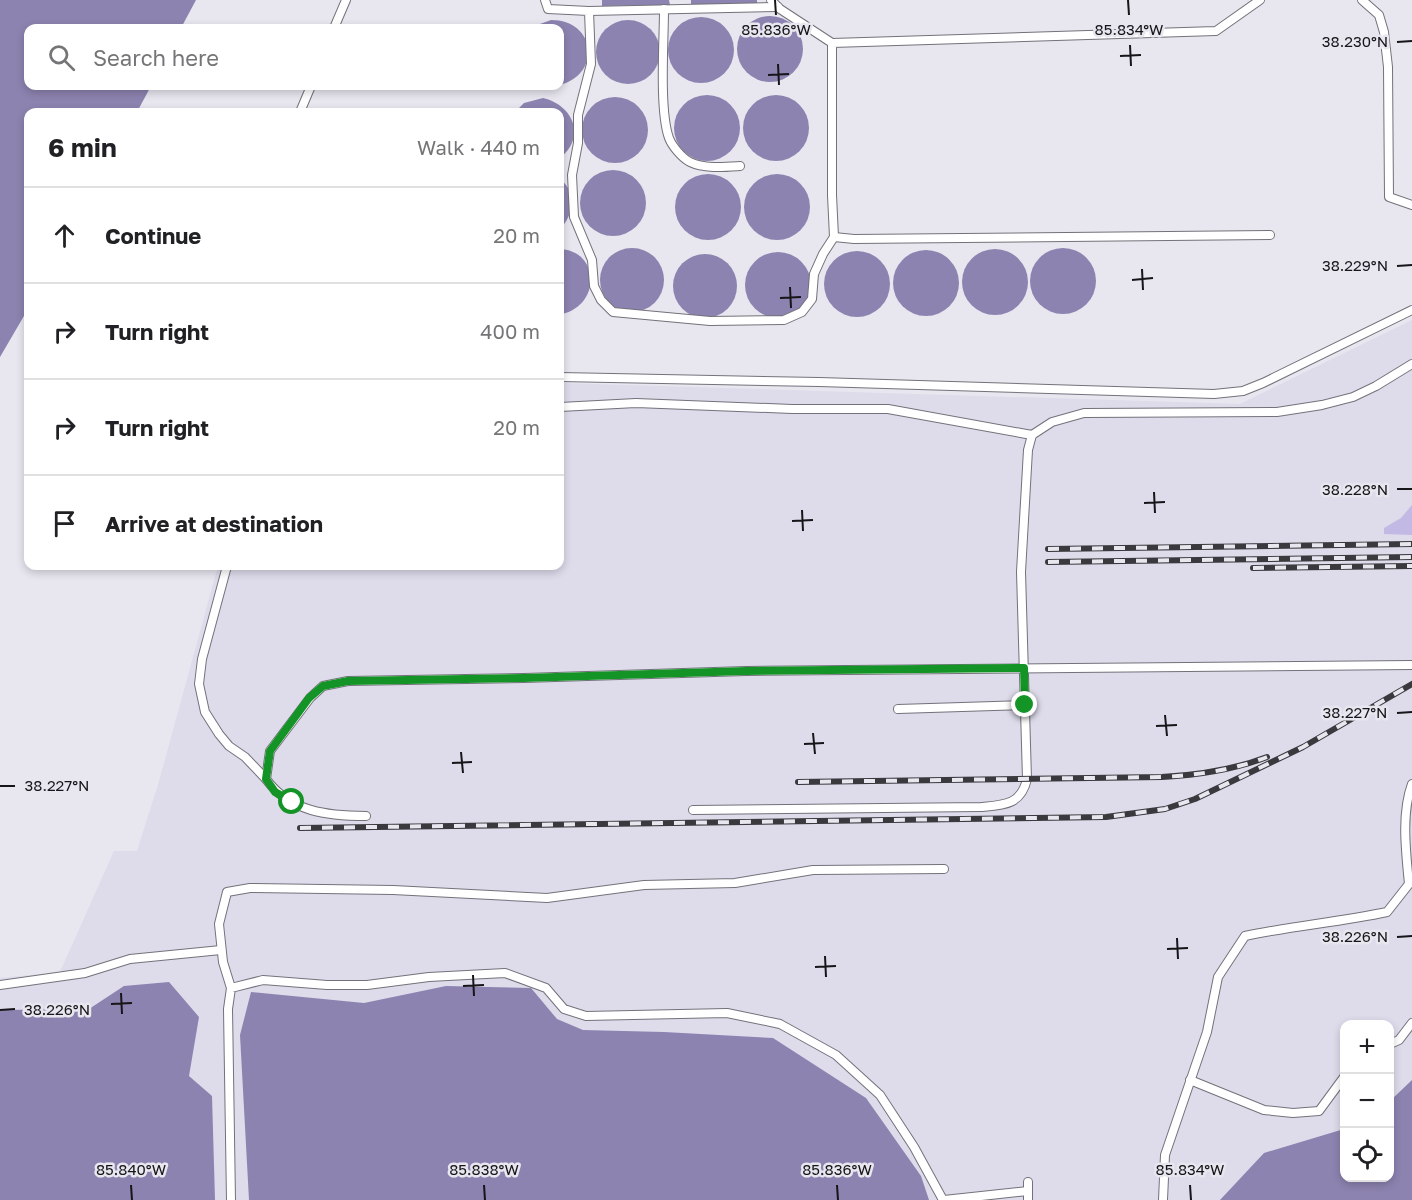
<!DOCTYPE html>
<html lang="en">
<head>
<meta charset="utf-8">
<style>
	body { margin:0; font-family:"Golos Text",sans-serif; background:#f6f6f6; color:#202124 }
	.controls { position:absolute; right:18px; bottom:18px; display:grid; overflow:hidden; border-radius:12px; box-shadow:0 3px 9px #0003 }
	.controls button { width:54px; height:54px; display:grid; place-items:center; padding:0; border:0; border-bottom:2px solid #e0e0e0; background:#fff; color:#202124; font:30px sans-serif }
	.stop { position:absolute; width:18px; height:18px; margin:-14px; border:4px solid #149426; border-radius:50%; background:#fff }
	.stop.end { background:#149426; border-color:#fff; box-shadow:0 2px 6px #0008 }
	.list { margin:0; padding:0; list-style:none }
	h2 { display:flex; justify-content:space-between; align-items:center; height:78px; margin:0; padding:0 24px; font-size:26px }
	h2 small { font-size:20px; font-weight:400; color:#757577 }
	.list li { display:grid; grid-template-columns:39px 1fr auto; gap:18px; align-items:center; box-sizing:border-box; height:96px; padding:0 24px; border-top:2px solid #e0e0e0 }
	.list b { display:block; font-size:22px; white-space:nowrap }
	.list em { font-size:20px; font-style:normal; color:#757577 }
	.icon { flex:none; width:33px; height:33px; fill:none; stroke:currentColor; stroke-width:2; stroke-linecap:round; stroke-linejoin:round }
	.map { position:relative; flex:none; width:1412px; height:1200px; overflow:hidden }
	.search { position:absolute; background:#fff; box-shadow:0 3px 9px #0003; left:24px; top:24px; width:540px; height:66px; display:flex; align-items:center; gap:15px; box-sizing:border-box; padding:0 21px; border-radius:12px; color:#757577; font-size:22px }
	.panel { position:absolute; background:#fff; box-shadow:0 3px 9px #0003; left:24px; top:108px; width:540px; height:462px; border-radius:12px }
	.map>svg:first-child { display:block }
	.built { fill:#dedbeb; fill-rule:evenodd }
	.green { fill:#c2b9e5 }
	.water { fill:#8d83b0 }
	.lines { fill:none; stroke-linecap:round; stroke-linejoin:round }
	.lane-casing { stroke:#73727a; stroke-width:10 }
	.lane { stroke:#fff; stroke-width:8 }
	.rail-casing { stroke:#3a393d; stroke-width:6 }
	.rail { stroke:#e8e6ef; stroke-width:4; stroke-dasharray:11; stroke-linecap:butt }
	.route { stroke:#149426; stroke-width:8 }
	.ticks { fill:none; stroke:#161518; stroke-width:2 }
	.ticks-label { font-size:15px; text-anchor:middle; fill:#161518; stroke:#e8e6ef; stroke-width:5; stroke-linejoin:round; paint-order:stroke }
</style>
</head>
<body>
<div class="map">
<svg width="1412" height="1200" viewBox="0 0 1412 1200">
	<rect width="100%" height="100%" fill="#e8e6ef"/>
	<path class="built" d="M1412 320V1200H0V978L60 972 114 851H137L158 785 218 566H560V383L1240 404ZM1344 1024H1390V1178H1344Z"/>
	<polygon class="green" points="1412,505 1412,535 1384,534 1384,528 1401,518"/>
	<g class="water">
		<polygon points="0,0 196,0 181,28 28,28 28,86 151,86 137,112 28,112 28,309 0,357"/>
		<polygon points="602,0 669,0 670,5 602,6"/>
		<polygon points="691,0 757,0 757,4 691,5"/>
		<circle cx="770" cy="49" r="33"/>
		<circle cx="701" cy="50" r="33"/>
		<circle cx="628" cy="52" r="32"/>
		<path d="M551 20C596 20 602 74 560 85V28H534L540 24Z"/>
		<circle cx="707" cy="128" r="33"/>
		<circle cx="776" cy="128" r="33"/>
		<circle cx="615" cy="130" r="33"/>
		<path d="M543 98C573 105 587 137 560 158V112H515L524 103Z"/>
		<circle cx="613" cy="203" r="33"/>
		<circle cx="777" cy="207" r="33"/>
		<circle cx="708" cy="207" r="33"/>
		<path d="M560 179C577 192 574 215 560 229Z"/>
		<circle cx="632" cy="280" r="32"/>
		<circle cx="1063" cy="281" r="33"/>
		<path d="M560 249C600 251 601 305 562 314H560Z"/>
		<circle cx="995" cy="282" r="33"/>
		<circle cx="926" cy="283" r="33"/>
		<circle cx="857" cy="284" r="33"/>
		<circle cx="778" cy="285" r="33"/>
		<circle cx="705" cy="286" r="32"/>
		<polygon points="169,982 199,1017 189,1076 212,1096 215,1200 0,1200 0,1010 89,1009 124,986"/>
		<polygon points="446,986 531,988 557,1019 583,1030 664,1032 773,1038 866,1098 921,1176 929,1200 249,1200 240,1035 251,992 364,1003"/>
		<polygon points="1412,1080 1412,1200 1220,1200 1264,1153 1344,1129 1344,1178 1390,1178 1390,1101"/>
	</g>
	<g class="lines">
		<defs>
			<g id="lane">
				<polyline points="545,0 548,9 589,11 591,64 578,115 578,143 572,175 574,217 592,260 594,286 601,300 613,312 710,321 784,320 802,312 812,299 814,274 823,254 834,237 832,195 832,43 1216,31 1260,0"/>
				<polyline points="771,0 780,9 832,43"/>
				<polyline points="1362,0 1379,15 1384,32 1388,67 1389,197 1412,205"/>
				<path d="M664 9C664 42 659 110 669 138 672 146 682 158 690 162 704 169 725 167 740 166"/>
				<polyline points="589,11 778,7"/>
				<polyline points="334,28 346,0"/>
				<polyline points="300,112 311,86"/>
				<polyline points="834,237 854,239 1270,235"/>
				<polyline points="560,377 819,382 1214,394 1243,391 1263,383 1412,310"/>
				<polyline points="560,407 636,403 792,409 888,409 1032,435"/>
				<polyline points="227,566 202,659 199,684 205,712 219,734 229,746 245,757 266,779"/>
				<polyline points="898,709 1025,705"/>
				<path d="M693 810 981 807C1004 805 1021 805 1027 779L1021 572 1028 450 1032 435 1052 422 1084 413 1277 412 1322 405 1353 397 1376 386 1412 364"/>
				<path d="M366 816C328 816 290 812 266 779L270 751 310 698 323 686 348 681 524 678 746 671 1412 665"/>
				<polyline points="0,985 85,973 130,959 221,950"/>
				<polyline points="231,988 223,962 219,924 227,892 250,888 393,890 547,898 644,885 735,883 813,870 944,869"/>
				<polyline points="1390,1044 1399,1040 1412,1023"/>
				<polyline points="1190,1080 1264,1110 1293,1113 1319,1111 1344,1077"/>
				<polyline points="1028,1182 1028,1200"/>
				<polyline points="231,1200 228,1009 231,988 263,980 327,985 367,985 429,977 505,973 546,988 564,1009 586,1016 727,1013 780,1024 836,1055 880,1095 914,1147 943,1200"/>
				<polyline points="944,1200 1028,1191"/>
				<path d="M1163 1200 1165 1155 1207 1032 1218 977 1245 936C1292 926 1340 922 1387 912L1409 884C1406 852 1401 814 1412 784"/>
			</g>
		</defs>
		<use href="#lane" class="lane-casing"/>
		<use href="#lane" class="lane"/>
		<defs>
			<g id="rail">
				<polyline points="1048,549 1412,544"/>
				<polyline points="1048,562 1412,557"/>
				<polyline points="1253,568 1412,566"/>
				<path d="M798 782 1162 777C1199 775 1233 770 1267 757"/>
				<polyline points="300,828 1106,817 1165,809 1195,799 1303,747 1412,684"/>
			</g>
		</defs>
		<use href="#rail" class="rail-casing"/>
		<use href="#rail" class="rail"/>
	</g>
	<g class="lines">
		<polyline class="route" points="292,802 275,792 266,779 270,751 309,698 323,686 348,681 524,678 746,671 1024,668 1025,705"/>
	</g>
	<path class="ticks" d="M775 0 776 15M1128 0 1129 15M1397 42 1412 41M1130 45 1131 66M1120 56 1141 55M778 64 779 85M768 75 789 74M1397 266 1412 265M1142 269 1143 290M1132 280 1153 278M790 287 791 308M780 298 801 297M1397 489H1412M1154 492 1155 513M1144 503 1165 502M802 510 803 531M792 521 813 520M1397 713 1412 712M1165 715 1167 736M1156 726 1177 725M813 733 815 754M804 744 824 743M461 752 463 773M452 763 472 762M0 786H15M1397 937 1412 936M1177 938 1178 959M1167 949 1188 948M825 956 826 977M815 967 836 966M473 975 474 996M463 986 484 985M121 993 122 1014M111 1004 132 1003M0 1010 15 1009M131 1185 132 1200M484 1185 485 1200M837 1185 838 1200M1190 1185 1191 1200"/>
	<g class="ticks-label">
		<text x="776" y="35">85.836°W</text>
		<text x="1129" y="35">85.834°W</text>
		<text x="1355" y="47">38.230°N</text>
		<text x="1355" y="271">38.229°N</text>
		<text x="1355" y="495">38.228°N</text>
		<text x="1355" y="718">38.227°N</text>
		<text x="57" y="791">38.227°N</text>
		<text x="1355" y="942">38.226°N</text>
		<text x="57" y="1015">38.226°N</text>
		<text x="131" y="1175">85.840°W</text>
		<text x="484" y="1175">85.838°W</text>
		<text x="837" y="1175">85.836°W</text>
		<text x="1190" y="1175">85.834°W</text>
	</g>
</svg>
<div class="controls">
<button>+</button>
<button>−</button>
<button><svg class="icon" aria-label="locate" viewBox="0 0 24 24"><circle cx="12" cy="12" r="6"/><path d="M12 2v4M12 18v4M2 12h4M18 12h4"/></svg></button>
</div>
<div class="stop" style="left:292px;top:802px"></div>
<div class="stop end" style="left:1025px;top:705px"></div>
<div class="search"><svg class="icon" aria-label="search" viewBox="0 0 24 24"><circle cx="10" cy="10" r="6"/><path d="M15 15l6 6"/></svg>Search here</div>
<section class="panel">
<h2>6 min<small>Walk · 440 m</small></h2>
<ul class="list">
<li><svg class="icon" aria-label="ahead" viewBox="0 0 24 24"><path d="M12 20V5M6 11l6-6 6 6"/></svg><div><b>Continue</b></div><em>20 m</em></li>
<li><svg class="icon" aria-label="right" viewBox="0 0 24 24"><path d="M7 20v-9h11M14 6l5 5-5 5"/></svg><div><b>Turn right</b></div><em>400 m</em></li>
<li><svg class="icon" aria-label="right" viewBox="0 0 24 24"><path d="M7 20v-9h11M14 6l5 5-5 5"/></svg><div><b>Turn right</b></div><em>20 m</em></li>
<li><svg class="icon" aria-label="arrive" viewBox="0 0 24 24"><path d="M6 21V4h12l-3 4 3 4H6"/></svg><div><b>Arrive at destination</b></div></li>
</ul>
</section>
</div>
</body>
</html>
